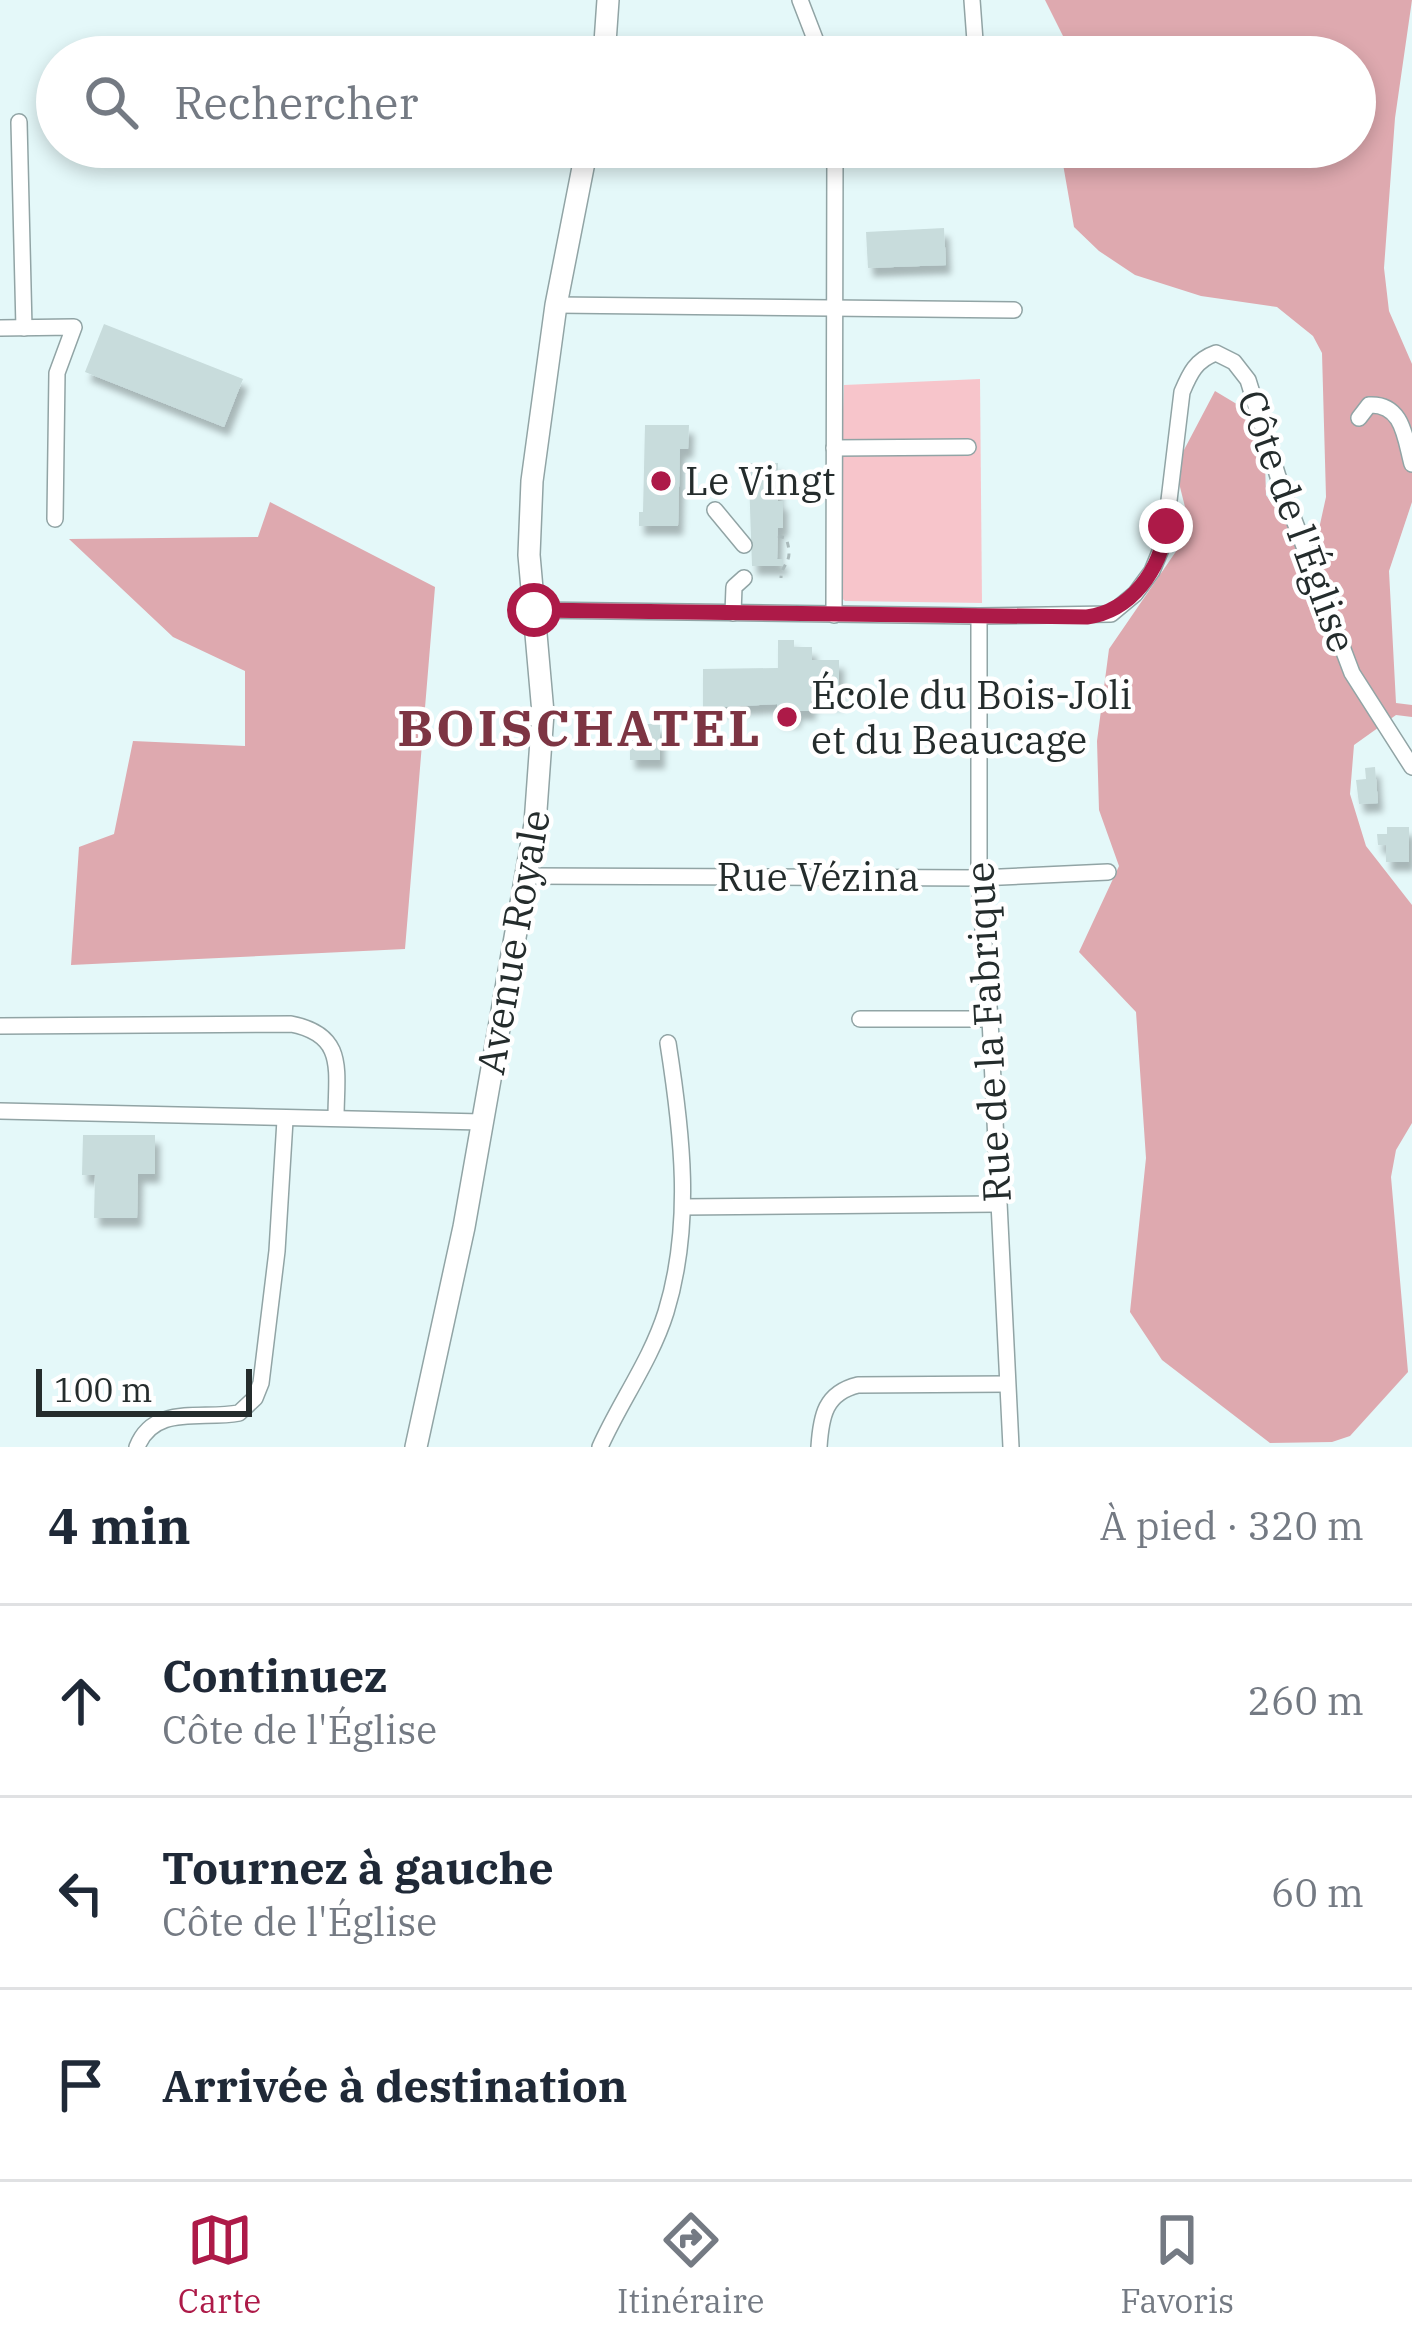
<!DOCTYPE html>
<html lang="fr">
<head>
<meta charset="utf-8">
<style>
	body { margin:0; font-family:"IBM Plex Serif",serif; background:#f2f2f3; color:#1f2937 }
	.scale { position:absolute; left:36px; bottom:30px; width:216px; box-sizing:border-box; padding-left:12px; border:6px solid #242c2c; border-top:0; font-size:33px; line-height:42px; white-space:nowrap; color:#242c2c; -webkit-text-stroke:9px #fff; paint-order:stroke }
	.stop { position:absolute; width:36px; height:36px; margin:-27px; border:9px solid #ad1a48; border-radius:50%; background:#fff }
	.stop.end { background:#ad1a48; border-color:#fff; box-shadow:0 3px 12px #0008 }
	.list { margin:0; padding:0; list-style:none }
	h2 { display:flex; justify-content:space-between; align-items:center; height:156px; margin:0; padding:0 48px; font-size:51px }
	h2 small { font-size:39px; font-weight:400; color:#747a83 }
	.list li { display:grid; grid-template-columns:78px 1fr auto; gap:36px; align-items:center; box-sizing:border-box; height:192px; padding:0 48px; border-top:3px solid #e0e1e3 }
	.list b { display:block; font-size:45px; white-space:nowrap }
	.list p { margin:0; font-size:39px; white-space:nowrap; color:#747a83 }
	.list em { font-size:39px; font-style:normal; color:#747a83 }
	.icon { flex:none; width:66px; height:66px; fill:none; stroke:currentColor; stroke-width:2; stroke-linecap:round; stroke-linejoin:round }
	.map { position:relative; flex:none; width:1412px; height:1447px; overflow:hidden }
	.search { position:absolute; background:#fff; box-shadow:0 6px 18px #0003; left:36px; right:36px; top:36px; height:132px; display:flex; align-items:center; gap:30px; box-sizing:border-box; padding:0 42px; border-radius:66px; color:#747a83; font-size:45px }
	.sheet { height:732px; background:#fff }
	nav { display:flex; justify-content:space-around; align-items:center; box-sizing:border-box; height:168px; border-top:3px solid #e0e1e3; background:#fff; font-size:33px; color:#747a83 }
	nav a { display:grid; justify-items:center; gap:6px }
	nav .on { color:#ad1a48 }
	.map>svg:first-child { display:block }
	.green { fill:#f7c5cb }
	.forest { fill:#dea9af }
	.building { fill:#c8dcdc; filter:url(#shadow) }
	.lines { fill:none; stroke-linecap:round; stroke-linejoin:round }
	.minor-casing { stroke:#91a4a5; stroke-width:18 }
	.major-casing { stroke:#91a4a5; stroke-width:24 }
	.path { stroke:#aababb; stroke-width:3; stroke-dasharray:6 6; stroke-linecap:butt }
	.minor { stroke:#fff; stroke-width:15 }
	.major { stroke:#fff; stroke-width:21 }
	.route { stroke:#ad1a48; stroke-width:15 }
	.poi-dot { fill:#ad1a48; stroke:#fff; stroke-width:4.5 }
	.labels { text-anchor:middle; stroke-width:9; stroke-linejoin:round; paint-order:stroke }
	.poi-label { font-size:39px; fill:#242c2c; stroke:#fff; text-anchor:start }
	.street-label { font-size:39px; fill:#242c2c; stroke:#fff }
	.district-label { font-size:51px; font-weight:bold; letter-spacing:3px; fill:#7d3543; stroke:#fff }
</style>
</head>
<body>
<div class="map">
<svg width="1412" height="1447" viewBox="0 0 1412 1447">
	<defs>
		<filter id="shadow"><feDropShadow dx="5" dy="9" stdDeviation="3" flood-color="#0004"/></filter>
	</defs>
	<rect width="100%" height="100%" fill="#e4f8f9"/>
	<polygon class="green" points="980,379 982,603 845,601 836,593 844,385"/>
	<g class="forest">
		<polygon points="1045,0 1412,0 1395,118 1384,268 1389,311 1412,364 1412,502 1389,571 1396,703 1412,705 1412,717 1396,715 1354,745 1350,794 1366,846 1412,905 1412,1123 1396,1150 1391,1177 1408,1372 1350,1436 1332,1442 1270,1443 1162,1360 1130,1312 1146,1158 1136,1012 1079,952 1119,866 1099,810 1097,741 1109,649 1179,547 1188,519 1175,467 1215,391 1250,412 1264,431 1266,495 1286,523 1312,540 1317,538 1326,497 1322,353 1313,336 1277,307 1201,296 1135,275 1099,251 1074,227 1060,147 1355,147 1355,57 1062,57 1063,36"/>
		<polygon points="270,502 435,587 405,949 71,965 79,847 114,834 133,741 245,746 245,671 173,637 69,539 258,537"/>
	</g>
	<g class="building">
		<polygon points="944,228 946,265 868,268 866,232"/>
		<polygon points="104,324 243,379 224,427 85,372"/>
		<polygon points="645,425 689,425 688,449 680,449 678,526 639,526 639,512 643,512"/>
		<polygon points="744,463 778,463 778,501 783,501 783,528 778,528 777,559 783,559 783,566 752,566 749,479 744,480"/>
		<polygon points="778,640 794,640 794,647 812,647 812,660 839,660 839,701 811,701 811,711 796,711 796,719 777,719 777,704 703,708 703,669 778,668"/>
		<rect x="630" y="724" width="30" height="36"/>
		<polygon points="1375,767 1378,803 1359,804 1356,780 1366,779 1365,768"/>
		<polygon points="1387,827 1409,827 1409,862 1386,862 1386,845 1378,845 1377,834 1387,834"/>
		<polygon points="83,1135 155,1135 155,1174 138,1174 137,1218 94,1218 95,1175 82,1175"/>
	</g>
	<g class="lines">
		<defs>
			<g id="minor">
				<polyline points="800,0 822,57"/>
				<polyline points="972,0 975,41 980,57"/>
				<polyline points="19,122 24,328"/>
				<polyline points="556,305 1014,310"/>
				<polyline points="0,328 74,327 57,373 55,519"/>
				<path d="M1359 418 1369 405C1403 403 1405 438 1412 464"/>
				<polyline points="834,448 968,447"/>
				<polyline points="715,510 744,545"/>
				<path d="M534 610 979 616 1111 614 1135 594 1152 571 1164 542 1182 392C1190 373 1196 360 1216 353L1234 362 1248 380 1280 483 1352 673 1412 767"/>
				<polyline points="733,613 734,587 744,578"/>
				<polyline points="834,615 835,147"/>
				<polyline points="979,616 979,878 990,1019 1011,1447"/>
				<polyline points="528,876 979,878 1108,872"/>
				<polyline points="860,1019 990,1019"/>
				<path d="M0 1026 291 1024C347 1035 336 1071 336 1118"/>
				<polyline points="0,1111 482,1122"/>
				<polyline points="683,1207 997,1204"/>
				<path d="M137 1447C154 1404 201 1420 239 1413L255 1398 261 1383 277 1251 285 1120"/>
				<path d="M600 1447C620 1402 651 1360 666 1312 693 1224 682 1132 668 1043"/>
				<path d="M819 1447C821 1416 825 1393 858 1385L1007 1384"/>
			</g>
			<g id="major">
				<polyline points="604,57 608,0"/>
				<polyline points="416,1447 464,1227 535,824 543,713 529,555 532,481 556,305 587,147"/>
			</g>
		</defs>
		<use href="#minor" class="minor-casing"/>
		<use href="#major" class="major-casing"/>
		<path class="path" d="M778 536 786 538C795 564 781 563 781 578"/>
		<use href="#minor" class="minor"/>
		<use href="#major" class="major"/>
	</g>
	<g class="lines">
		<path class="route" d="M534 610 1087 617C1131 611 1161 570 1166 526"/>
	</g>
	<g class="poi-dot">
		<circle cx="661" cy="481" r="12"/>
		<circle cx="787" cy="717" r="12"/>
	</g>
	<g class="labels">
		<g class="poi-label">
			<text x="685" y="495">Le Vingt</text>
			<text x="811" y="709">École du Bois-Joli<tspan x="811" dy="45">et du Beaucage</tspan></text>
		</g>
		<g class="street-label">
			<text transform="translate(1297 521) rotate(70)" y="14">Côte de l'Église</text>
			<text x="818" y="891">Rue Vézina</text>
			<text transform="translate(513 942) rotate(-80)" y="14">Avenue Royale</text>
			<text transform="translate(988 1032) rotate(-93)" y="14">Rue de la Fabrique</text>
		</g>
		<g class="district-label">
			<text x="580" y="746">BOISCHATEL</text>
		</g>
	</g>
</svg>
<div class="scale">100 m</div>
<div class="stop" style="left:534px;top:610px"></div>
<div class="stop end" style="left:1166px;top:526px"></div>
<div class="search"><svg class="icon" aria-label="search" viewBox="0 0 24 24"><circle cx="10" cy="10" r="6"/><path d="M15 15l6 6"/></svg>Rechercher</div>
</div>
<section class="sheet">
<h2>4 min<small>À pied · 320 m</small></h2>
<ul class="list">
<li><svg class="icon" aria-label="ahead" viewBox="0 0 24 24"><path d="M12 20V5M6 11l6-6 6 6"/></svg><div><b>Continuez</b><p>Côte de l'Église</p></div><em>260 m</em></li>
<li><svg class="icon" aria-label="left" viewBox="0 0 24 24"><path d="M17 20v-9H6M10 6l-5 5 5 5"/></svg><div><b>Tournez à gauche</b><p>Côte de l'Église</p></div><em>60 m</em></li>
<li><svg class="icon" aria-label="arrive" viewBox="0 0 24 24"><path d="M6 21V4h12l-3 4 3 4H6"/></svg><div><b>Arrivée à destination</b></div></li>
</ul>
</section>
<nav>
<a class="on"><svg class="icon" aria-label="map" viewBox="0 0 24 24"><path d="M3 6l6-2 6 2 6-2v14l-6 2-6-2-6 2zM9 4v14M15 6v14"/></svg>Carte</a>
<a><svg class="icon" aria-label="directions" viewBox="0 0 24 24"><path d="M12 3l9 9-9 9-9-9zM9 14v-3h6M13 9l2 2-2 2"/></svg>Itinéraire</a>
<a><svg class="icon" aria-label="saved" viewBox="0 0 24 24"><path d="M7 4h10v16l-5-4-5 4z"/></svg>Favoris</a>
</nav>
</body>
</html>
